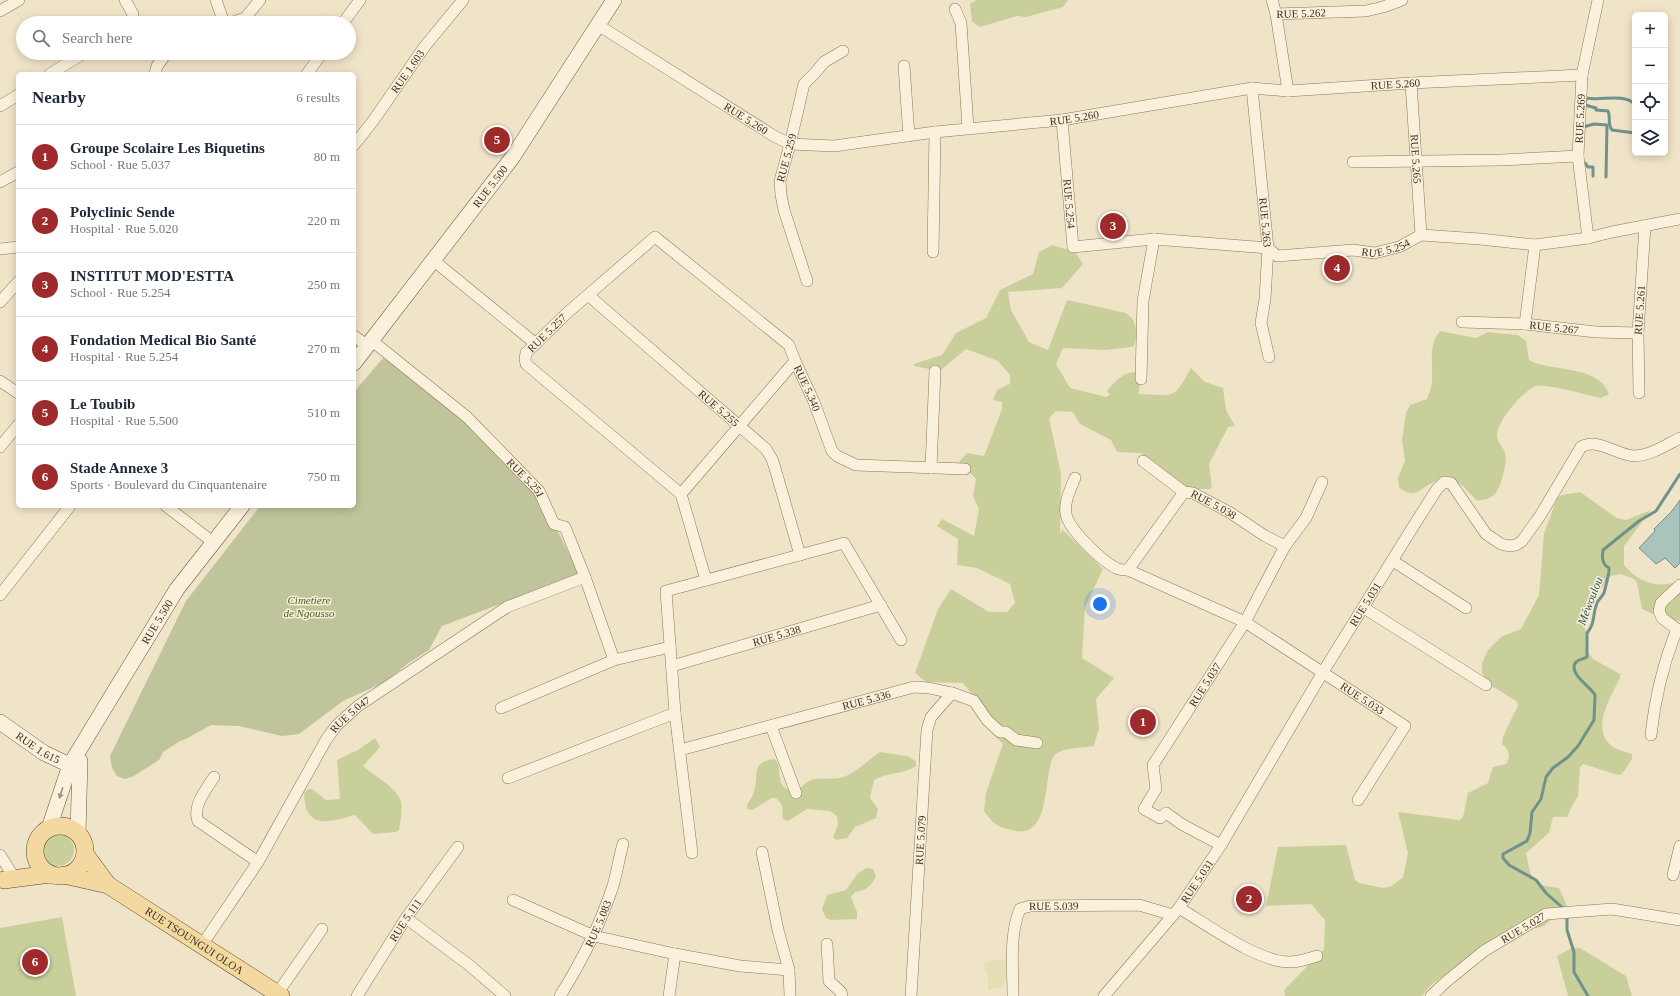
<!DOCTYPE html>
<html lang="en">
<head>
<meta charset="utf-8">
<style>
	body { margin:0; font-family:"Times New Roman",serif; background:#f2f2f3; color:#1f2937 }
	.controls { position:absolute; right:12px; top:12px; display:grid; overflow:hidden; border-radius:6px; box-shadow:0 2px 10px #0003 }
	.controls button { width:36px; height:36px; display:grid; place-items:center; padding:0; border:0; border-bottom:1px solid #e0e1e3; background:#fff; color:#1f2937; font:20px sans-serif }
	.you { position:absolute; left:1100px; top:604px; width:14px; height:14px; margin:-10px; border:3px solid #fff; border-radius:50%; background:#1a73e8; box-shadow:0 0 0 6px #1a73e833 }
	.badge { display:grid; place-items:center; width:26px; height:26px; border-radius:50%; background:#9e2a2b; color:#fff; font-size:13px; font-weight:700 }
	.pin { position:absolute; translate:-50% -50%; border:2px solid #fff; box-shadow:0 1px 4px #0006 }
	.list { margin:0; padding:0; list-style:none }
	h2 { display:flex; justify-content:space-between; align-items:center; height:52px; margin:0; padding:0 16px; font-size:17px }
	h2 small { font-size:13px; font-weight:400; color:#747a83 }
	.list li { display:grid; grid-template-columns:26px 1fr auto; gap:12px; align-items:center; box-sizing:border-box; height:64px; padding:0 16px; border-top:1px solid #e0e1e3 }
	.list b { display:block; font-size:15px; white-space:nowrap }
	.list p { margin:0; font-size:13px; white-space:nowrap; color:#747a83 }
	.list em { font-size:13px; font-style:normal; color:#747a83 }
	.icon { flex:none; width:22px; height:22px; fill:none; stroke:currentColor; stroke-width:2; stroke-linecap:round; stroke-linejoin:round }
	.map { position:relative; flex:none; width:1680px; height:996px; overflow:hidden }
	.search { position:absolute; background:#fff; box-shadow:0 2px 10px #0003; left:16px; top:16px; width:340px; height:44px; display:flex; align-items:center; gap:10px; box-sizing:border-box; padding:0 14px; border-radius:22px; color:#747a83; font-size:15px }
	.panel { position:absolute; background:#fff; box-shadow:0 2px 10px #0003; left:16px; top:72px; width:340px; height:436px; border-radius:6px }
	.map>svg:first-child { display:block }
	.farmland { fill:#e6deb5 }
	.green { fill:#c9cf9b }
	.cemetery { fill:#bfc49a }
	.water { fill:#a9c4bc; stroke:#6f938a }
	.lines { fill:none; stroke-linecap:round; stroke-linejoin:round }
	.stream { stroke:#6f938a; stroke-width:3 }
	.street-casing { stroke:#8d765c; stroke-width:12 }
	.secondary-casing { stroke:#6f573f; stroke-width:16 }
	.primary-casing { stroke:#5b4430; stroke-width:18 }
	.street { stroke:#faf1dc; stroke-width:11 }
	.secondary { stroke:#faf1dc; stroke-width:15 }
	.primary { stroke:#f3d9a0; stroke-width:17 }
	.oneway { fill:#9c907e }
	.labels { text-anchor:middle; stroke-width:3; stroke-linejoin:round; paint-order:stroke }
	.street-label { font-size:11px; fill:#3d2e20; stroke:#f7eed8 }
	.park-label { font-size:11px; font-style:italic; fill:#4d5a26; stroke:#f7eed8 }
	.water-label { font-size:12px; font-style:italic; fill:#2f5d5a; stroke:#f7eed8 }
</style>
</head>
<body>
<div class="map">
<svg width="1680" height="996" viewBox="0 0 1680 996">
	<rect width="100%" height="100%" fill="#f0e4c8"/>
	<polygon class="farmland" points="1005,959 1007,967 1004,987 989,990 988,989 988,977 984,967 985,961"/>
	<g class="green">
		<polygon points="976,0 1068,0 1063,7 1026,17 1017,16 980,27 972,22 970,4"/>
		<path d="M1052 245 1075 252 1083 264 1062 288 1008 292 1011 310 1029 342 1048 350 1067 300 1126 313C1128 315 1132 317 1133 320 1137 327 1138 342 1132 347L1105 350 1063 348 1056 364 1070 388 1106 397 1110 395 1107 391C1115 382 1123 371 1137 372L1140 376 1139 394C1174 395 1173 401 1191 368L1205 382 1223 388 1226 410 1235 426 1228 427 1209 464 1212 487 1210 489H1189L1141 453 1117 452 1111 440 1080 424 1073 412 1056 411 1049 418 1061 474 1060 534 1063 530 1103 569 1085 607 1082 658 1114 678 1096 699 1099 728 1094 746C1083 748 1061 747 1054 756 1043 771 1052 838 1016 831 996 826 997 828 984 811L986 793 1003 744 987 728 982 707 963 683 926 682 915 673 938 609 951 589 989 612H1007L1015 603 1010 584 977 568 957 565 958 539 937 526 942 519 974 536 979 509 973 496 976 479 959 462 967 453 984 456 1002 409V402L993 400 997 390 1010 384V375L998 361 966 349 940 371 914 366V364L942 355 956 333 986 318 1000 290 1033 274 1039 252Z"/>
		<path d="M1440 331 1476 338 1488 332 1496 333 1518 335 1526 341 1529 360C1553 373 1598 364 1609 394L1601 398C1587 395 1549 384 1537 386 1525 388 1495 423 1497 437 1498 443 1504 448 1505 453 1507 459 1505 466 1504 471 1500 488 1496 502 1476 500L1463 486 1448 476C1442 479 1435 481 1430 484 1416 492 1415 498 1399 488L1398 478 1405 461 1402 440 1406 413 1410 405 1427 399C1429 393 1432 387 1432 380 1433 364 1428 345 1440 331Z"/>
		<path d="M1580 492 1617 518 1626 520 1651 510 1624 546V565C1639 583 1658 589 1680 581V621L1662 618 1642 609 1637 583 1634 579 1621 574 1611 576 1593 598 1583 618 1582 623 1587 633 1588 652 1593 659 1620 674V678C1611 696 1590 730 1612 746 1617 750 1626 752 1632 754V759L1622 774 1618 775 1583 764 1580 767 1578 796 1574 802 1567 817H1553L1549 833 1526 853C1532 881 1530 885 1559 888L1568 908 1542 927 1497 936 1430 986 1422 996H1285L1284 990 1324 949 1325 920 1311 904 1266 906 1278 847 1346 845 1355 880 1359 883 1383 888 1392 886 1403 877 1408 853 1398 812 1460 820 1463 817 1468 793 1488 783 1493 767 1506 764C1511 757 1509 749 1502 744 1502 734 1514 716 1518 705L1516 701 1487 683 1482 672V663L1488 650 1501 637 1521 629 1539 595 1544 534 1557 498 1562 495Z"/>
		<path d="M375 738 380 747 363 766C374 776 397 787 401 802 403 810 400 821 399 830L396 832 373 834 355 815C329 822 305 831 304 793L308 789H312L326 800 340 799 337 760 358 750Z"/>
		<path d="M880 752 907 756 916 761V766C903 775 887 772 874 780L870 798 878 809 876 818 855 827 847 838 836 840 833 837 838 825 837 816 830 811 807 809 788 821 783 819 782 805 776 798H772L752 810 747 809V805C749 801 752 798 753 794 761 776 748 762 775 759 783 768 775 782 787 789 798 795 803 783 811 780 819 777 830 780 839 778 853 776 868 760 880 752Z"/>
		<circle cx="58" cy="850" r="16"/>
		<path d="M867 868 873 869 876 876C871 886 867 890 855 892L851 897 857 912V919L831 920 826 918 822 909 827 895 846 890 858 873Z"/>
		<polygon points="62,917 76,996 0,996 0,928"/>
		<polygon points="1572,948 1580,948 1626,976 1632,996 1568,996 1557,956"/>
	</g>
	<polygon class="cemetery" points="383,358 464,411 537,489 579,574 442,626 429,650 407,664 385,682 343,701 299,734 282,736 239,726 211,725 186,739 180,741 163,752 159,760 134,776 125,779 117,776 112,768 110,756 186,601 260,506 354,506 354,392"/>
	<polygon class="water" points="1680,500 1680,563 1675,568 1665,558 1656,564 1639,548 1655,531 1654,529 1672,511"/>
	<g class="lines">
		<g class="stream">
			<path d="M1635 104C1622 93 1602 101 1586 98L1585 105 1596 108V110L1608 111C1611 117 1607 124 1612 130L1635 133"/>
			<polyline points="1583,127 1594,124 1607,125 1606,177"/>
			<polyline points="1585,163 1588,167 1593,167 1593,176"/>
			<path d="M1565 910 1546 893 1536 880 1509 865 1503 858V854L1527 841 1530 833 1532 812 1541 799 1546 777 1553 768 1568 757 1578 746 1594 720 1595 695C1591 687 1567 673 1576 662 1579 659 1584 659 1587 657V633C1596 622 1592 615 1597 603 1598 600 1602 597 1604 593 1605 589 1610 571 1609 568 1602 564 1602 558 1603 550L1639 521 1656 511 1680 474"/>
			<polyline points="1567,915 1567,930 1574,952 1574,972 1588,996"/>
		</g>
		<defs>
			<g id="street">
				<polyline points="125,0 133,14 132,19 126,23"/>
				<polyline points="216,0 224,23"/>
				<polyline points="1272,0 1276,14"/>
				<polyline points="955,9 961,23 968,128"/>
				<polyline points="0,11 19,0"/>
				<polyline points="231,23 245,18 260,0"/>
				<polyline points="343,23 360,0"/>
				<path id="s1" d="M598 25 774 136 790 144 834 146 935 132 1062 120 1252 88 1288 91 1411 83 1582 75"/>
				<polyline points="904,66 909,136"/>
				<polyline points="50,74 84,53"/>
				<polyline points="155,74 157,66 167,53"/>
				<polyline points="307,74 322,53"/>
				<path id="s2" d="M1411 83 1421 235"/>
				<path id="s3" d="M1252 88 1268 248 1265 299 1261 323 1269 357"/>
				<path id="s4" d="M1288 91 1276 14 1366 11 1383 7 1402 0"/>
				<polyline points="0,106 18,95"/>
				<path id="s5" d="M1062 120 1073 247 1154 239 1268 248 1277 256 1353 250 1374 253 1399 247 1421 235 1480 239 1535 245 1588 238 1612 232 1680 219"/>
				<path id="s6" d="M354 145 373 121 425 46 463 0"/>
				<polyline points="1353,162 1501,160 1578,156"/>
				<polyline points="0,182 18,172"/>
				<path id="s7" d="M1588 238 1578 156 1582 75 1598 0"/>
				<path id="s8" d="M1535 245 1525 324 1596 332 1638 333"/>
				<polyline points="0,249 18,247"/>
				<polyline points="933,252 935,132"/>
				<polyline points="433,260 536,344"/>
				<path id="s9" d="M807 281 784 210 781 195 780 181 790 144 804 84 815 73 824 62 843 51"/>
				<path id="s10" d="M588 295 766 449 772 459 775 468 800 555"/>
				<polyline points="0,302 18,282"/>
				<polyline points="1462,322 1525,324"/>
				<polyline points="354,336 368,346"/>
				<path id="s11" d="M371 340 467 417 539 491 554 524 565 527 585 577 614 660"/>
				<polyline points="1141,379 1143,301 1154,239"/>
				<polyline points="0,381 18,393"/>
				<path id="s12" d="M1639 393 1638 333 1645 226"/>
				<polyline points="0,447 18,425"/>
				<path id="s13" d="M1143 461 1184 492 1193 493 1229 512 1265 536 1285 546"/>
				<polyline points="931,468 935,371"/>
				<path d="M1075 478C1070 490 1064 502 1066 514 1069 530 1102 561 1116 568 1119 570 1124 570 1128 570"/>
				<path id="s14" d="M1184 492 1128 570 1245 622 1405 726 1358 800"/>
				<path id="s15" d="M681 494 795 361 814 402 832 451 837 456 856 465 965 469"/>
				<polyline points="166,506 214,543"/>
				<polyline points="1393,561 1466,608"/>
				<path id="s16" d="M706 580 681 494 526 364 525 359 526 353 567 313 655 237 789 345 795 361"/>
				<polyline points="0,595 70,506"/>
				<polyline points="1364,608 1486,685"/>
				<polyline points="1677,629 1662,618 1659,611 1661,603 1680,585"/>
				<path id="s17" d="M672 666 881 605"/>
				<polyline points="501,708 614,660 670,647"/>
				<polyline points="771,726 796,793"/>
				<path d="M1651 735C1655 698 1663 664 1677 629L1680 630"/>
				<path id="s18" d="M680 750 914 687 929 688 952 693 974 701 987 720 1000 732H1006L1016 740 1037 743"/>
				<path d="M214 777C206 790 192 806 198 821L258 862"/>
				<polyline points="508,778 675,713"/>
				<path id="s19" d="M1221 845 1183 825 1166 813 1160 818 1144 809 1156 789 1153 765 1245 622 1285 546 1306 518 1322 482"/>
				<polyline points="762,852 778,930 789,970 790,996"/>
				<polyline points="692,853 675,713 666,591 844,543 901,640"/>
				<polyline points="0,855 12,874"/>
				<polyline points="1673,875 1680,846"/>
				<polyline points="513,900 594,936 675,954 669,996"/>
				<path d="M1179 908C1208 925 1257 962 1290 962 1299 962 1308 959 1317 956"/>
				<polyline points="406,918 469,965 505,996"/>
				<polyline points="827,944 829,981 841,992 842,996"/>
				<path id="s20" d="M202 945 258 862 326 740 336 726 358 706 507 607 585 577"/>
				<polyline points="675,954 740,966 789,970"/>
				<polyline points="277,994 322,929"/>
				<path id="s21" d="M357 996 406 918 458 847"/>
				<path id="s22" d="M560 996C582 961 600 925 613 886 617 872 619 858 623 844"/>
				<path id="s23" d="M911 996 927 730 931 717 952 693"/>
				<path id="s24" d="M1013 996C1013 968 1009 935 1020 909L1030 906 1139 905 1173 915"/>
				<path id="s25" d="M1104 996 1179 908 1221 845 1323 672 1411 530 1437 489 1444 482 1451 483 1486 534 1501 544 1509 546 1516 545 1522 541 1540 516 1581 447C1599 437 1617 456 1635 456 1651 455 1666 445 1680 438"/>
				<path id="s26" d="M1431 996 1447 981 1484 951 1546 914 1612 909 1680 920"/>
			</g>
			<g id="secondary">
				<path id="s27" d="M354 363 512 158 614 0"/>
				<path id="s28" d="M0 722 44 753 78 769"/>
				<path id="s29" d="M49 828 70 765 116 689 177 589 242 506"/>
				<polyline points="78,833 80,761"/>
			</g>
			<g id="primary">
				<circle cx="60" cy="851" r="25"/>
				<polyline points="85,854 108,885"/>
				<path id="s30" d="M64 875 108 885 281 996"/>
				<polyline points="4,880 50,874"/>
			</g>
		</defs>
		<use href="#street" class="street-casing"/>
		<use href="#secondary" class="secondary-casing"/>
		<use href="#primary" class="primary-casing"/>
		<use href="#street" class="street"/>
		<use href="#secondary" class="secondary"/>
		<use href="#primary" class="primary"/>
	</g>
	<defs><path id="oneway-solid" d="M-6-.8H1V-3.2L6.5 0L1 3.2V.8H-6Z"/></defs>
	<use class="oneway" href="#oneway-solid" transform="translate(61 793) rotate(108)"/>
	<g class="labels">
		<g class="street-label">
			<text dy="4" stroke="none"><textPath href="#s4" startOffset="103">RUE 5.262</textPath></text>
			<text dy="4" stroke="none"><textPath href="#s6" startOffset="91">RUE 1.603</textPath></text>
			<text dy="4" stroke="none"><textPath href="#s1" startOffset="836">RUE 5.260</textPath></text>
			<text dy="4" stroke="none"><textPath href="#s1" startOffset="512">RUE 5.260</textPath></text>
			<text dy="4" stroke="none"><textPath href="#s1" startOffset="175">RUE 5.260</textPath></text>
			<text dy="4" stroke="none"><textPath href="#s7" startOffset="120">RUE 5.269</textPath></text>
			<text dy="4" stroke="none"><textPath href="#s9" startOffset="128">RUE 5.259</textPath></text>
			<text dy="4" stroke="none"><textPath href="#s2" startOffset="76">RUE 5.265</textPath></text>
			<text dy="4" stroke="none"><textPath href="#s27" startOffset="223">RUE 5.500</textPath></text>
			<text dy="4" stroke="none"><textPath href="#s5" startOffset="84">RUE 5.254</textPath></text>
			<text dy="4" stroke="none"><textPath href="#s3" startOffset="135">RUE 5.263</textPath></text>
			<text dy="4" stroke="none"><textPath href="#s5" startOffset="445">RUE 5.254</textPath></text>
			<text dy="4" stroke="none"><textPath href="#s12" startOffset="83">RUE 5.261</textPath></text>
			<text dy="4" stroke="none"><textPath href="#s8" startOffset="109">RUE 5.267</textPath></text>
			<text dy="4" stroke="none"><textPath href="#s16" startOffset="332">RUE 5.257</textPath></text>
			<text dy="4" stroke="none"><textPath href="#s15" startOffset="205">RUE 5.340</textPath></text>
			<text dy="4" stroke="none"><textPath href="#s10" startOffset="173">RUE 5.255</textPath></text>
			<text dy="4" stroke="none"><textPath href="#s11" startOffset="208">RUE 5.251</textPath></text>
			<text dy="4" stroke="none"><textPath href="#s13" startOffset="84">RUE 5.038</textPath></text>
			<text dy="4" stroke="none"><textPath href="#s25" startOffset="472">RUE 5.031</textPath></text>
			<text dy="4" stroke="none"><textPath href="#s29" startOffset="234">RUE 5.500</textPath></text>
			<text dy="4" stroke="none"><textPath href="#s17" startOffset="109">RUE 5.338</textPath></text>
			<text dy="4" stroke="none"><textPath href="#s19" startOffset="233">RUE 5.037</textPath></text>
			<text dy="4" stroke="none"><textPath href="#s14" startOffset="364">RUE 5.033</textPath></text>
			<text dy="4" stroke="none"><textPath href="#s18" startOffset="193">RUE 5.336</textPath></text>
			<text dy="4" stroke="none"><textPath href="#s20" startOffset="275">RUE 5.047</textPath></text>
			<text dy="4" stroke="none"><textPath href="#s28" startOffset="46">RUE 1.615</textPath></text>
			<text dy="4" stroke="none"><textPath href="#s23" startOffset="156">RUE 5.079</textPath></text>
			<text dy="4" stroke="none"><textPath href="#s25" startOffset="148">RUE 5.031</textPath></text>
			<text dy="4" stroke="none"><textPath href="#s24" startOffset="122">RUE 5.039</textPath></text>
			<text dy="4" stroke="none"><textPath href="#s21" startOffset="90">RUE 5.111</textPath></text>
			<text dy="4" stroke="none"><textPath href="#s22" startOffset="82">RUE 5.083</textPath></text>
			<text dy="4" stroke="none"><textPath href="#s26" startOffset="115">RUE 5.027</textPath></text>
			<text dy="4" stroke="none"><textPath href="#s30" startOffset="148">RUE TSOUNGUI OLOA</textPath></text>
		</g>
		<g class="park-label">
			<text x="309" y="604">Cimetiere<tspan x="309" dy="13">de Ngousso</tspan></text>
		</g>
		<g class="water-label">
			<text transform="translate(1590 601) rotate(-69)" y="4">Méwoulou</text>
		</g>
	</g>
</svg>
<div class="controls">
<button>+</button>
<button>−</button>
<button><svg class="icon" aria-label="locate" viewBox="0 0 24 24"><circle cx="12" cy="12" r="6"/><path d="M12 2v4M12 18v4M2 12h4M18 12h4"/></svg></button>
<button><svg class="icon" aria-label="layers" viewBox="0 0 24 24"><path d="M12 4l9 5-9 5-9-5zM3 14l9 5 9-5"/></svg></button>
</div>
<div class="you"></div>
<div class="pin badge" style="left:1143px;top:722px">1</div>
<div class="pin badge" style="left:1249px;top:899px">2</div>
<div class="pin badge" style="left:1113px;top:226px">3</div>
<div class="pin badge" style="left:1337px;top:268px">4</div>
<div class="pin badge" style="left:497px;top:140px">5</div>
<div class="pin badge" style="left:35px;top:962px">6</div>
<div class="search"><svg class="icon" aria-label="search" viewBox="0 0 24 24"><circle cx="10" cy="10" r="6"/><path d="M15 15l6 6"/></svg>Search here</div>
<section class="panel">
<h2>Nearby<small>6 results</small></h2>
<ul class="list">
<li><span class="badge">1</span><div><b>Groupe Scolaire Les Biquetins</b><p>School · Rue 5.037</p></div><em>80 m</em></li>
<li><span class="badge">2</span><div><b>Polyclinic Sende</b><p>Hospital · Rue 5.020</p></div><em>220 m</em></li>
<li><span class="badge">3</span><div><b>INSTITUT MOD'ESTTA</b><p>School · Rue 5.254</p></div><em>250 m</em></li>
<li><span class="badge">4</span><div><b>Fondation Medical Bio Santé</b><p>Hospital · Rue 5.254</p></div><em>270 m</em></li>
<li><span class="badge">5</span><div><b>Le Toubib</b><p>Hospital · Rue 5.500</p></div><em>510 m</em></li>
<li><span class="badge">6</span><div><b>Stade Annexe 3</b><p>Sports · Boulevard du Cinquantenaire</p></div><em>750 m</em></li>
</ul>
</section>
</div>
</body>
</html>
